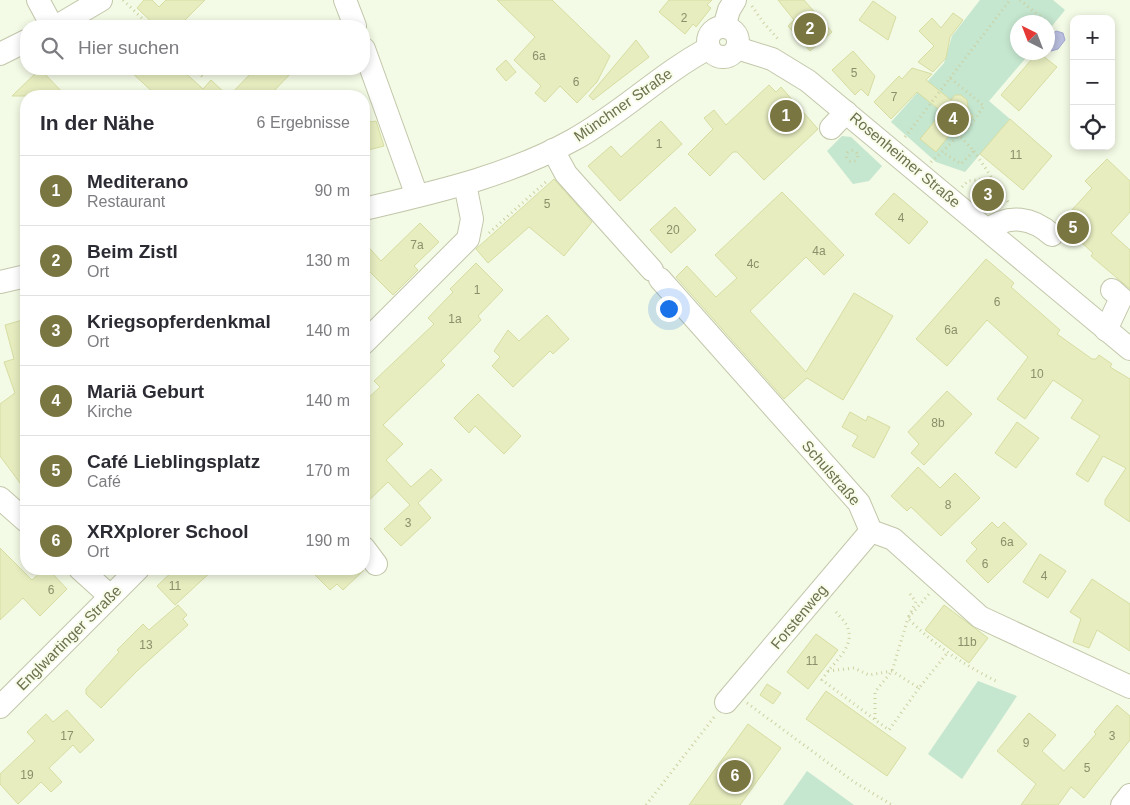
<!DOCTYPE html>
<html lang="de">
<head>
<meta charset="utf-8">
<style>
	body { margin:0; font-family:Arial,sans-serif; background:#f7f7f7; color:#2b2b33 }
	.controls { position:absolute; right:15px; top:15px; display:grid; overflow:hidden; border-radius:10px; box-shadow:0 2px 8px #0003 }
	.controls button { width:45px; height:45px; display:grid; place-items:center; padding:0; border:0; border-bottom:1px solid #e1e1e2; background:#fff; color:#2b2b33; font:25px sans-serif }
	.compass { position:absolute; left:1010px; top:15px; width:45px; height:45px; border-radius:50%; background:#fff; box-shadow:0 2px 8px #0003; rotate:318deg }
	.you { position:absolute; left:668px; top:308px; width:18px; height:18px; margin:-12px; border:4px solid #fff; border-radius:50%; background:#1a73e8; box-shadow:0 0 0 8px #1a73e833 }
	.badge { display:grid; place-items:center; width:32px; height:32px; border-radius:50%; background:#797642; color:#fff; font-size:16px; font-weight:700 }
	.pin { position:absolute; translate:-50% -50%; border:2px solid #fff; box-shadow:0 1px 5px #0006 }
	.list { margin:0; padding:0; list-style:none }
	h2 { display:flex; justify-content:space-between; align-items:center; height:65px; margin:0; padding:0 20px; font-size:21px }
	h2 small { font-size:16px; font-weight:400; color:#7c7c81 }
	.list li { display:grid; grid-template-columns:32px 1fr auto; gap:15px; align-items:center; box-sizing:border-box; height:70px; padding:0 20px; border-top:1px solid #e1e1e2 }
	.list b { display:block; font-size:19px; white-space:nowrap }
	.list p { margin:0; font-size:16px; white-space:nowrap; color:#7c7c81 }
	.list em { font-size:16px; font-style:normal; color:#7c7c81 }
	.icon { flex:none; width:28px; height:28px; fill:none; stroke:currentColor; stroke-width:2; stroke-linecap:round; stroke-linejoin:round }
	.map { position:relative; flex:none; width:1130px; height:805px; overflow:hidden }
	.search { position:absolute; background:#fff; box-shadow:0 2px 8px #0003; left:20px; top:20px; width:350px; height:55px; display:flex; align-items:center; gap:12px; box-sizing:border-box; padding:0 18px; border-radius:20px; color:#7c7c81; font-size:19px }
	.panel { position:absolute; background:#fff; box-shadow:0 2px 8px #0003; left:20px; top:90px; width:350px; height:485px; border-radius:20px }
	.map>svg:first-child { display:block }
	.green { fill:#c5e6cf }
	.water { fill:#bbc0e1; stroke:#a2a8d2 }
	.building { fill:#e7edbf; stroke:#d7dda1 }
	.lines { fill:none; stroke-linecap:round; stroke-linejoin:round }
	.minor-casing { stroke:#c2c7aa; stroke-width:24 }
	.path { stroke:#ccd1a2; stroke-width:3; stroke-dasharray:1 4; stroke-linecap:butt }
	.minor { stroke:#fff; stroke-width:22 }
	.labels { text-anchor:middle; stroke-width:4; stroke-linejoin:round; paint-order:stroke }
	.number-label { font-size:12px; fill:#8c8f6a }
	.street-label { font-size:15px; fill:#6d704d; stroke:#f7fdea }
</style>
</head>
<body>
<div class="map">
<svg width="1130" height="805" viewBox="0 0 1130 805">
	<rect width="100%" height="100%" fill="#f3fae5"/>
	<g class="green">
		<polygon points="980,0 1053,0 1065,10 1048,31 1048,22 1018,22 1018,52 1030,53 989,101 1010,119 965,172 936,162 891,122 944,63 952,36"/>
		<polygon points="842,136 851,137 882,166 869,181 853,184 827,151"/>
		<polygon points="978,681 1017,696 962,779 928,754"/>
		<polygon points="807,771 854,805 783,805"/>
	</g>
	<polygon class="water" points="1056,31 1063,33 1065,40 1058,49 1051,51 1048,49 1048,38"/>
	<g class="building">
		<polygon points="144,0 152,0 159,7 166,0 205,0 179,26 156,26 137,8"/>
		<polygon points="497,0 552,0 610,56 597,82 577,103 560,86 545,102 535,93 541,86 514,60 535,37"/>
		<polygon points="669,0 712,0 707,5 711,8 696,27 693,24 685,34 659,12"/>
		<polygon points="778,0 804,0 832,32 810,51 788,26 794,20"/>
		<polygon points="873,1 896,17 888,40 859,20"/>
		<polygon points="953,13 963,20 950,37 946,58 933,72 918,62 934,46 919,31 932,18 941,28"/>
		<polygon points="636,40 649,57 593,100 589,96"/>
		<polygon points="853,51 875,76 868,96 861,89 855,95 832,70"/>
		<polygon points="1038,52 1057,67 1019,111 1001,95"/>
		<polygon points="506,60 516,72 506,81 496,69"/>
		<polygon points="912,68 932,74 926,80 951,100 955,95 961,95 967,100 969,113 973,116 964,127 959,123 936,152 920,139 942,112 917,92 891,119 874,102 899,76 902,79"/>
		<polygon points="40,69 66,96 12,96"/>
		<polygon points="128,69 181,69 203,89 211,80 228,96 157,96"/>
		<polygon points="255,69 295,69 269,96 229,96"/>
		<polygon points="769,85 776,92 781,87 818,129 764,180 737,152 733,152 710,176 688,154 713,129 704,118 714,110 726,125"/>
		<polygon points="1010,119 1052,156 1023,190 980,154"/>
		<polygon points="376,121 384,146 364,151 364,123"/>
		<polygon points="661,121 682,144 620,201 588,166 611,146 621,157"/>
		<polygon points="1107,159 1130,181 1130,212 1111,233 1130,250 1130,289 1091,256 1093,253 1060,223 1092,188 1085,181"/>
		<polygon points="554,179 592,222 564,256 529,227 488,263 476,249"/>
		<polygon points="782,192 844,255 824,275 806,257 750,311 806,372 854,293 893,316 843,400 807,378 784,399 676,277 687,266 716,297 737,278 715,255"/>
		<polygon points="894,193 928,222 909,244 875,214"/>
		<polygon points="675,207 696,230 671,253 650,230"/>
		<polygon points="420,223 439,242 414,266 418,270 393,295 364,266 364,242 381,261"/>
		<polygon points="986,259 1014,283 1011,287 1060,330 1057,334 1092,359 1096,359 1099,355 1112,364 1110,367 1130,379 1130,522 1105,505 1105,500 1126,468 1103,456 1088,482 1076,474 1100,436 1071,418 1083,400 1053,380 1025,419 997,399 1028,357 987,320 947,366 916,339"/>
		<polygon points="476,263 503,290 478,316 481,320 441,361 445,365 383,425 403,444 386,460 411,487 431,469 442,480 418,503 431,518 401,546 384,529 410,505 388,482 364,505 364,462 370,457 364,450 364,402 380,387 374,381 434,324 428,318 453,292 450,289"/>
		<polygon points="547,315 569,339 553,354 550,351 513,387 492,366 500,357 494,351 508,330 519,341"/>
		<polygon points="26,319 26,491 0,456 0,404 15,393 4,362 14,359 5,325"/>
		<polygon points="947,391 972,414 924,465 911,453 919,444 908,432"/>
		<polygon points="478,394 521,436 504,454 475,426 469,433 454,418"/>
		<polygon points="850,412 866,421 868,416 890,427 874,458 852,446 858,436 842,427"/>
		<polygon points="1017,422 1039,438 1016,468 995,453"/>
		<polygon points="918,467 940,488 955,473 980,498 941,536 911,507 907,511 891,496"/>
		<polygon points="992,522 998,528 1004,522 1027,544 988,583 966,561 977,549 971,543"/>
		<polygon points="0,548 32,580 44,569 48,569 67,589 40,616 23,598 0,620"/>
		<polygon points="1040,554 1066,571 1048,598 1023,582"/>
		<polygon points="175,569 214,569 175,605 157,586"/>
		<polygon points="309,569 363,569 364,570 343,590 337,584 330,590"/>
		<polygon points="1092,579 1130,604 1130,651 1097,630 1089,648 1073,642 1081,619 1070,612"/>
		<polygon points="178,605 187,615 183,619 188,625 137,671 101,708 86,694 86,689 119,652 117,650 143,624 149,630"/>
		<polygon points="944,605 988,638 969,663 925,630"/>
		<polygon points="816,634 838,650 808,689 787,672"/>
		<polygon points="767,684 781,693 773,704 760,695"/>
		<polygon points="826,691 906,748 887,776 806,719"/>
		<polygon points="1117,705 1130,716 1130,740 1084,798 1071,787 1058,805 1021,805 1036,784 997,751 1029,713 1056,735 1042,751 1064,771 1096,734 1094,732"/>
		<polygon points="67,710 94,740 80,753 73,745 49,768 62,782 51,792 41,782 18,804 0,784 0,774 35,741 27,732 46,714 53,722"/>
		<polygon points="748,724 781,748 740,805 689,805"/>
	</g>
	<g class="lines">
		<defs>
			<g id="minor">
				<polyline points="38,0 52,26"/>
				<polyline points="345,0 355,26"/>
				<polyline points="57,26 101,0"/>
				<circle cx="723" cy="42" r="15"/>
				<polyline points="724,27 729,10 735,0"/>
				<polyline points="737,48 772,59 808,81 1130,349"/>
				<polyline points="364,49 417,196"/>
				<polyline points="0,54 26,41"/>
				<polyline points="831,128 846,112"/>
				<polyline points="553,150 566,174 652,270"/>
				<path d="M364 209C436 192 508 176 573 140 621 114 660 74 709 48"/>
				<path d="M988 230C1009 213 1033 218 1052 235"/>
				<polyline points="660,279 859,503 871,531 893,539 980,617 1130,687"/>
				<polyline points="0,282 26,276"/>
				<polyline points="1106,330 1121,298 1112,290"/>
				<polyline points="364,343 468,239 472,219 465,184"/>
				<polyline points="0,498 26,521"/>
				<polyline points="364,548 376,564"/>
				<polyline points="80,569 110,596"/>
				<polyline points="726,702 871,531"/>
				<polyline points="0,707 138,569"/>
				<polyline points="1122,805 1130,795"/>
			</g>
		</defs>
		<use href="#minor" class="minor-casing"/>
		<g class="path">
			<polyline points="123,0 150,26"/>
			<polyline points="1020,0 1044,20"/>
			<polyline points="752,6 763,22 779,40"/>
			<polyline points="194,69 204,78"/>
			<polyline points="950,78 1010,0"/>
			<polyline points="905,137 950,78 984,106 966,131 959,135 942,152 961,164 974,151 959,135"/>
			<circle cx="852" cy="156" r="5.5"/>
			<polyline points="974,151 1008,202"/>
			<polyline points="931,162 942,152"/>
			<polyline points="962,187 968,181 993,178"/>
			<polyline points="489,233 548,180"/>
			<path d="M910 594 916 602 908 618C933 645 966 666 998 682"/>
			<path d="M836 612C840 617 847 623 848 629 854 645 837 660 828 671L854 668 869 675 892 671 919 688 948 652"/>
			<polyline points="828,671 822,680 889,730 919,688"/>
			<polyline points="747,703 854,782 892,805"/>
			<polyline points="875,719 875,692 892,671 908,618 929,594"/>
			<polyline points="646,805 715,716"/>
		</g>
		<use href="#minor" class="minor"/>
	</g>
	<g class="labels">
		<g class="number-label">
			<text x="684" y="22">2</text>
			<text x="539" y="60">6a</text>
			<text x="854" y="77">5</text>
			<text x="576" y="86">6</text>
			<text x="894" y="101">7</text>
			<text x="659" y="148">1</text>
			<text x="1016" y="159">11</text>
			<text x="547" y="208">5</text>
			<text x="901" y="222">4</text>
			<text x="673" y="234">20</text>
			<text x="417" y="249">7a</text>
			<text x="819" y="255">4a</text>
			<text x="753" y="268">4c</text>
			<text x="477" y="294">1</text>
			<text x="997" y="306">6</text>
			<text x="455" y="323">1a</text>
			<text x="951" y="334">6a</text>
			<text x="1037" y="378">10</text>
			<text x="938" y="427">8b</text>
			<text x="948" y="509">8</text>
			<text x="408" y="527">3</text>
			<text x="1007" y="546">6a</text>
			<text x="985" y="568">6</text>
			<text x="1044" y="580">4</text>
			<text x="175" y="590">11</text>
			<text x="51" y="594">6</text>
			<text x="967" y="646">11b</text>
			<text x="146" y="649">13</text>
			<text x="812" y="665">11</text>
			<text x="67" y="740">17</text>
			<text x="1112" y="740">3</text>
			<text x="1026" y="747">9</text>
			<text x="1087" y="772">5</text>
			<text x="27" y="779">19</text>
		</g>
		<g class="street-label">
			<text transform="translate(623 105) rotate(-35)" y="5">Münchner Straße</text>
			<text transform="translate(905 160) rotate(40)" y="5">Rosenheimer Straße</text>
			<text transform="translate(831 473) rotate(49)" y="5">Schulstraße</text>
			<text transform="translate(799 617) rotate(-50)" y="5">Forstenweg</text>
			<text transform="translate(69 638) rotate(-45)" y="5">Englwartinger Straße</text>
		</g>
	</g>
</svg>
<div class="controls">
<button>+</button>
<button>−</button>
<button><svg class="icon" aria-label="locate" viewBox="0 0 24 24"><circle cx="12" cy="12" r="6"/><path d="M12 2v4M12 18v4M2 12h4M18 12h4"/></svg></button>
</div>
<svg class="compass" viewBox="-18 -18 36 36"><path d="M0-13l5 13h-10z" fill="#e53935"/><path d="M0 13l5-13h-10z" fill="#7c7c81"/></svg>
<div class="you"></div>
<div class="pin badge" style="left:786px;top:116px">1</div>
<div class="pin badge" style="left:810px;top:29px">2</div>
<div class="pin badge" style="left:988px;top:195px">3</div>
<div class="pin badge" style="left:953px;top:119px">4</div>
<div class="pin badge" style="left:1073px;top:228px">5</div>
<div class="pin badge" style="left:735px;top:776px">6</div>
<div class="search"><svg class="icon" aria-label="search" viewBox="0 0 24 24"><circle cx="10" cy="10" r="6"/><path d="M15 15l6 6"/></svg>Hier suchen</div>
<section class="panel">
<h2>In der Nähe<small>6 Ergebnisse</small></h2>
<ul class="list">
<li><span class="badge">1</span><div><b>Mediterano</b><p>Restaurant</p></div><em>90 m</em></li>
<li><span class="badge">2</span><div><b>Beim Zistl</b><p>Ort</p></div><em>130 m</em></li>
<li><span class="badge">3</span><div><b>Kriegsopferdenkmal</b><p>Ort</p></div><em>140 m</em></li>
<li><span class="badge">4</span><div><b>Mariä Geburt</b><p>Kirche</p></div><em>140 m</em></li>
<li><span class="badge">5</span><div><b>Café Lieblingsplatz</b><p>Café</p></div><em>170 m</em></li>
<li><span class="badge">6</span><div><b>XRXplorer School</b><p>Ort</p></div><em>190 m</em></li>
</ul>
</section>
</div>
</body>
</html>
